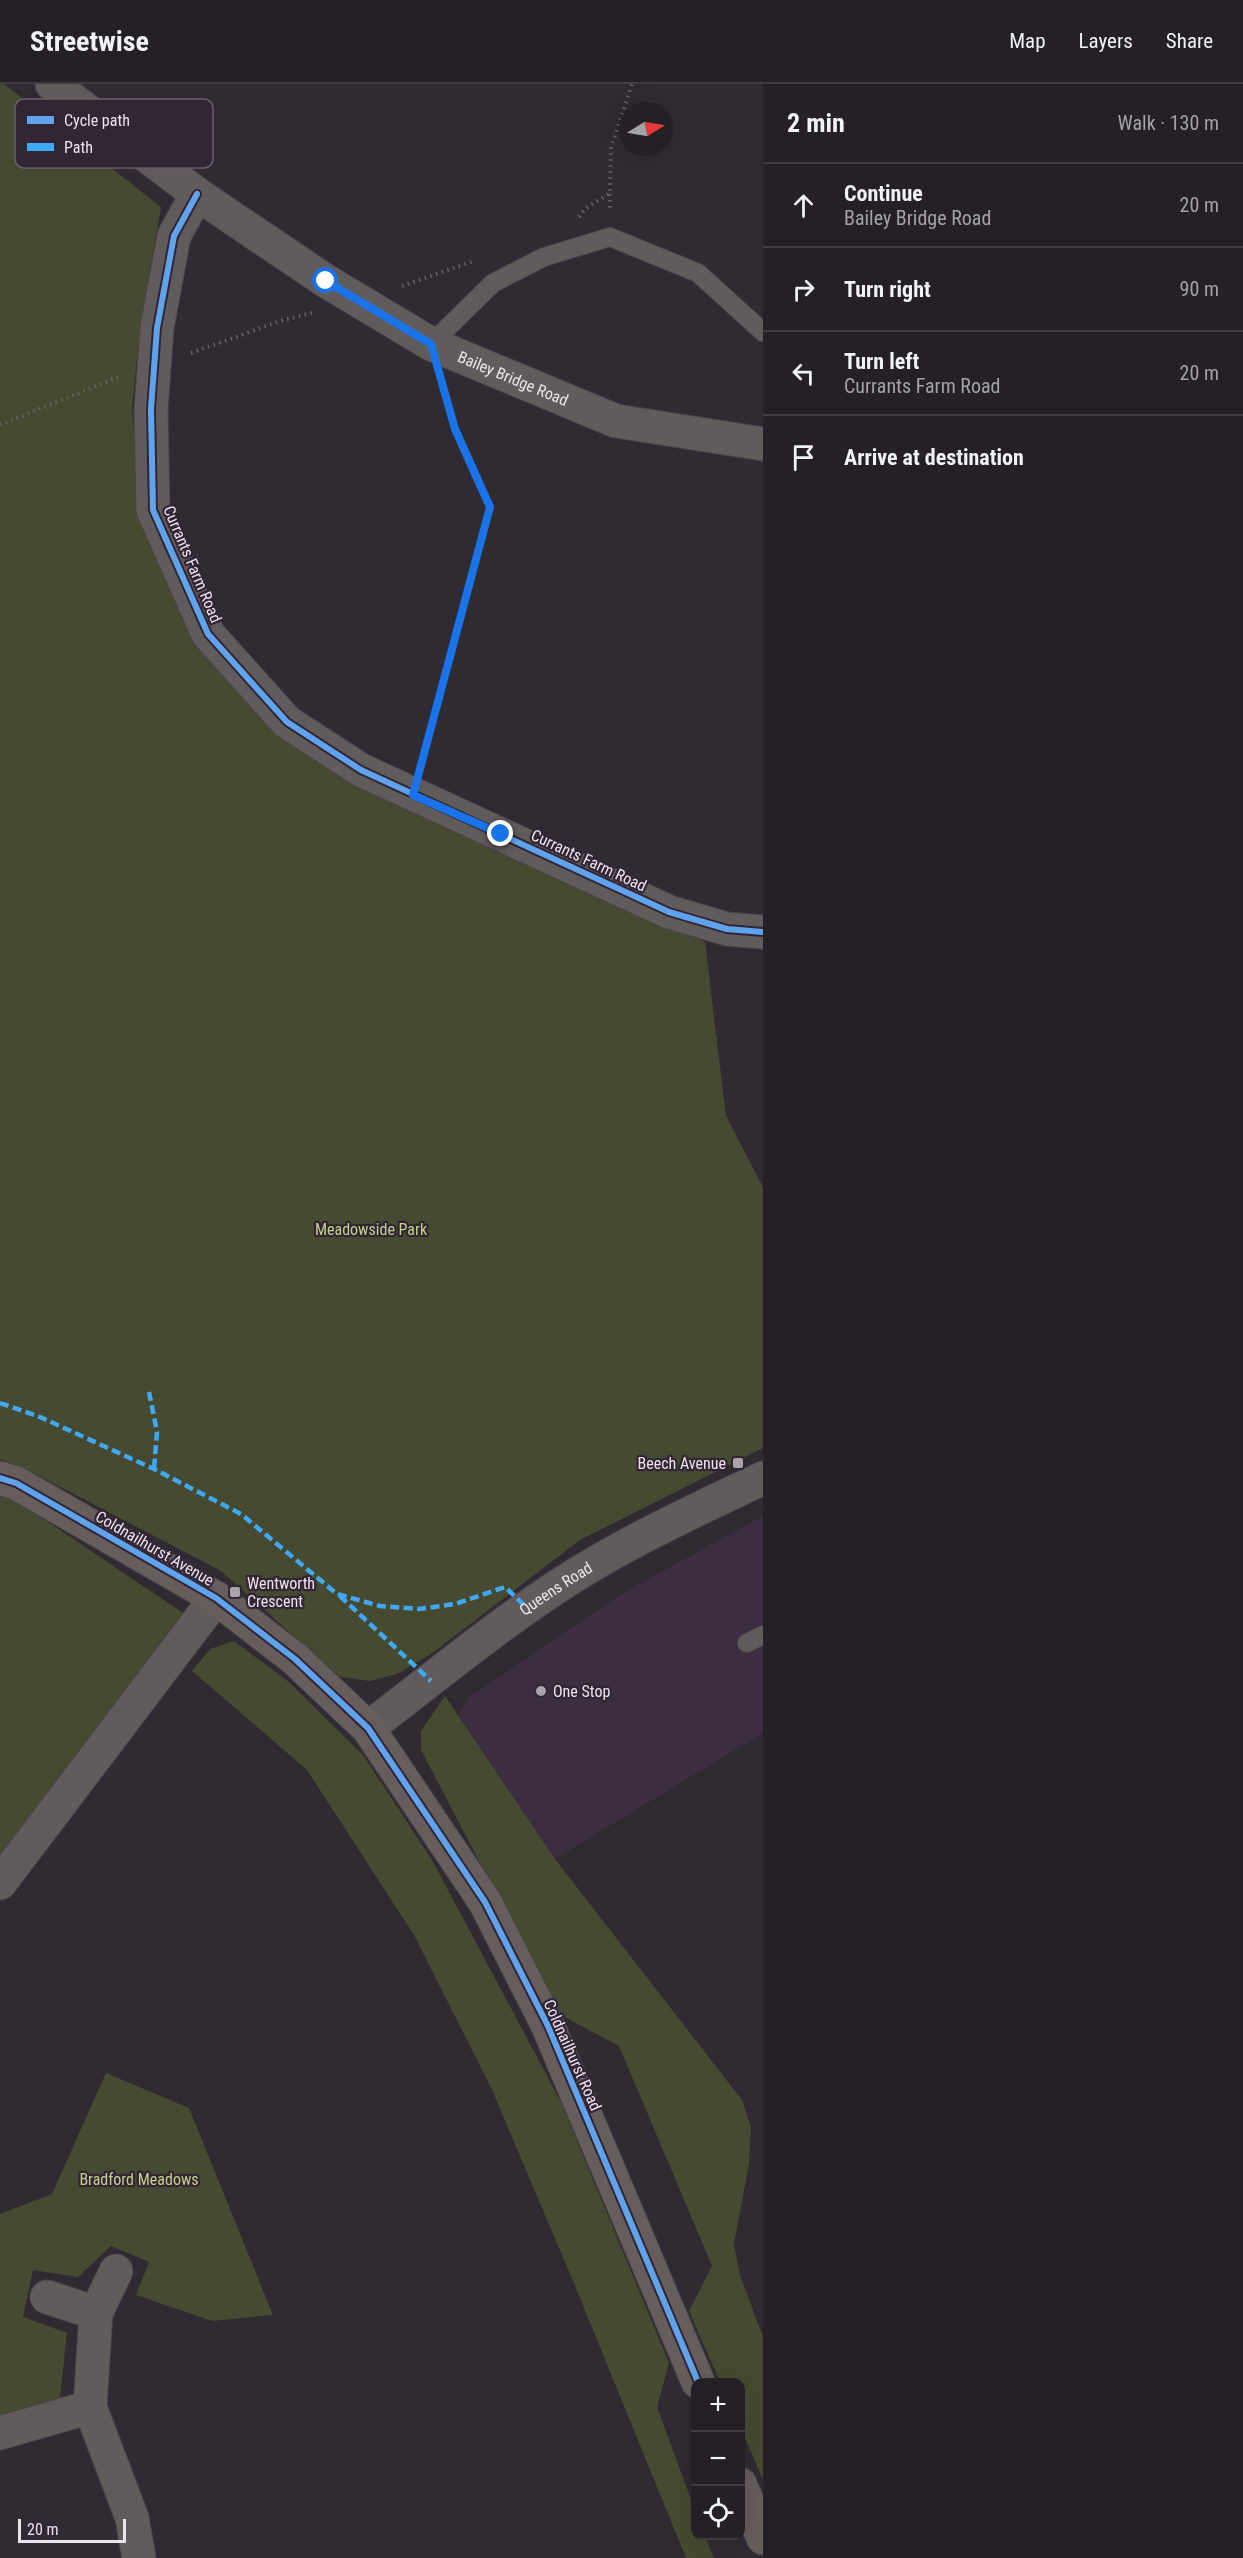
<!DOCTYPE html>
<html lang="en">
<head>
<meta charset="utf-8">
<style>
	body { margin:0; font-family:"Roboto Condensed",sans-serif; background:#2c282e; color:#f1f3f6 }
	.controls { position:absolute; right:18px; bottom:18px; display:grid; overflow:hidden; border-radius:12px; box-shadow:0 6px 24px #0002 }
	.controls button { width:54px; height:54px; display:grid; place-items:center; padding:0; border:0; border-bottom:2px solid #413e43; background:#242026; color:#f1f3f6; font:30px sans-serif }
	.compass { position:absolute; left:619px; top:18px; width:54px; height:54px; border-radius:50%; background:#242026; box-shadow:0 6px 24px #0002; rotate:79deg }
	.scale { position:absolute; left:18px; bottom:15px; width:108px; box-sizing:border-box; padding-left:6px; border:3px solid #ebe4ee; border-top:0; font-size:16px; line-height:21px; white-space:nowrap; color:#ebe4ee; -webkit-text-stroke:4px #322635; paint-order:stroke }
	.stop { position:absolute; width:18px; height:18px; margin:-14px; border:4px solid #1a73e8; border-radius:50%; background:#fff }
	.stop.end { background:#1a73e8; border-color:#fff; box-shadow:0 2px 6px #0008 }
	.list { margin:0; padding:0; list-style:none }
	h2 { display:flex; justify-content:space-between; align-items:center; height:78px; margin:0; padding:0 24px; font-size:26px }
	h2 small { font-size:20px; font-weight:400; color:#a3a3a7 }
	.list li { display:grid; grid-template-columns:39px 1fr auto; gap:18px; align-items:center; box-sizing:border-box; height:84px; padding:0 24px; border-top:2px solid #413e43 }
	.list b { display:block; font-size:22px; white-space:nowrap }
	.list p { margin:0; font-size:20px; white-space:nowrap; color:#a3a3a7 }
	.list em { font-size:20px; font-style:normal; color:#a3a3a7 }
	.icon { flex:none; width:33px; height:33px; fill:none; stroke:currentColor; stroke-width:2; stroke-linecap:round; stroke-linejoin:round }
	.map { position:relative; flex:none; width:763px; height:2474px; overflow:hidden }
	header { display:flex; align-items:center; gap:36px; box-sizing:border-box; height:84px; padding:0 30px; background:#242026; border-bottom:2px solid #413e43 }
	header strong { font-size:28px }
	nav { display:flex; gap:33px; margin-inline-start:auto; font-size:21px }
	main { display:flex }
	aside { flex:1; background:#242026 }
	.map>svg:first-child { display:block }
	.built { fill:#3c2d40 }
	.green { fill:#464a30 }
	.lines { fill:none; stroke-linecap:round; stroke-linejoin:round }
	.lane-casing { stroke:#49454b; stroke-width:20 }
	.street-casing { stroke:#49454b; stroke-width:35 }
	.secondary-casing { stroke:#49454b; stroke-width:35 }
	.path { stroke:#666163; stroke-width:4; stroke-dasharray:1.5 4.5; stroke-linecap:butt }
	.lane { stroke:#625b5c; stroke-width:18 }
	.street { stroke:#625b5c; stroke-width:33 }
	.secondary { stroke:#665d5d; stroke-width:33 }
	.quiet { stroke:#3fa9f5; stroke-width:4.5; stroke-dasharray:9 4.5; stroke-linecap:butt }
	.cycleway-casing { stroke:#322635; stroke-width:10 }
	.cycleway { stroke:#60a3ed; stroke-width:6 }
	.route { stroke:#1a73e8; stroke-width:8 }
	.poi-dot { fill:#aaa3ac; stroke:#322635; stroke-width:2 }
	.labels { text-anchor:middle; stroke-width:4.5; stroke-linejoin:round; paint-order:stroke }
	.street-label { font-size:16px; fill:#ebe4ee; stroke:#322635 }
	.park-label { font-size:16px; fill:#c4d18a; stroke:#322635 }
	.poi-label { font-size:16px; fill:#ebe4ee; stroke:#322635; text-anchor:start }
	.key { fill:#322635; stroke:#6a5f6c; stroke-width:1.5 }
	.key-label { font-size:16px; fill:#ebe4ee }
</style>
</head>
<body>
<header>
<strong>Streetwise</strong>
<nav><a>Map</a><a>Layers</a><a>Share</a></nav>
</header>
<main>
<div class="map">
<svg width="763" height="2474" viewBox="0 0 763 2474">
	<rect width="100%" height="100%" fill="#302a32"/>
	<polygon class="built" points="763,1432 763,1649 555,1775 458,1631 468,1614 623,1509"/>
	<g class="green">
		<polygon points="0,0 4,0 161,123 140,244 132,325 142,430 282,650 586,807 705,858 726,1032 763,1103 763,1364 580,1456 431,1570 397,1590 370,1597 340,1593 221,1487 24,1384 0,1375"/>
		<polygon points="0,1411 14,1415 183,1529 0,1777"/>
		<polygon points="234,1557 289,1598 363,1671 432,1776 561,2018 669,2279 657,2323 695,2426 696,2452 705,2452 714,2474 686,2474 573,2197 492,2006 414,1851 307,1686 192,1587 210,1565"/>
		<polygon points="445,1612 555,1775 742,2016 751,2043 749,2080 734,2160 740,2191 763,2253 763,2396 741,2345 740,2298 720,2298 689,2227 712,2182 619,1962 559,1930 421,1666 421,1647"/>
		<polygon points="106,1989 189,2024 273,2231 212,2237 136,2211 149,2178 111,2162 78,2193 33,2186 23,2233 67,2249 59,2322 0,2336 0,2130 52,2110"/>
	</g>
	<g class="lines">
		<defs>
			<g id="lane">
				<polyline points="431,260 493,199 544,173 610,153 698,189 763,248"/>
				<polyline points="747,1559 763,1551"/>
			</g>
			<g id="street">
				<path id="s1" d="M52 0 197 110 326 197 431 260 616 337 763 360"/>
				<polyline points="197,110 174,152 157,244 151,325 153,426 208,550 287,638 361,686 669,828 727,845 763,848"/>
				<path id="s2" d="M368 1644C442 1588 516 1525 597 1478 650 1447 707 1421 763 1394"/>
				<polyline points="0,1799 216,1514"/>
				<polyline points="47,2213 96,2229 90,2323 132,2434 139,2474"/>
				<polyline points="96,2229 116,2187"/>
				<polyline points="0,2349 90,2323"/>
			</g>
			<g id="secondary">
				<polyline points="0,1394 16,1399 216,1514 295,1575 368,1644 485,1818 548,1942 698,2298"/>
				<polyline points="740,2400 763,2454"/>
			</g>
		</defs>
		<use href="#lane" class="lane-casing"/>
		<use href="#street" class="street-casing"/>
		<use href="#secondary" class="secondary-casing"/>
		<g class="path">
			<polyline points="610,110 610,126"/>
			<polyline points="579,133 585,125 610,109 611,64 632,0"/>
			<polyline points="402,202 474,177"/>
			<polyline points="191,269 283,236 312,229"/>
			<polyline points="0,341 118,293"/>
			<polyline points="422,677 490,423 455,345 443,304"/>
		</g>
		<use href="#lane" class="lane"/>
		<use href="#street" class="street"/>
		<use href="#secondary" class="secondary"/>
		<g class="quiet">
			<polyline points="149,1308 157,1348 154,1385"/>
			<polyline points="0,1319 40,1333 154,1385 241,1430 337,1510 380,1522 419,1525 455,1520 505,1503 527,1524"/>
			<polyline points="340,1512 431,1597"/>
		</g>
		<defs>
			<g id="cycleway">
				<polyline points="197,110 174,152 157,244 151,325 153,426 208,550 287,638 361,686 669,828 727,845 763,848"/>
				<polyline points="0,1394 16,1399 216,1514 295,1575 368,1644 485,1818 548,1942 698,2298"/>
			</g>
		</defs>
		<use href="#cycleway" class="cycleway-casing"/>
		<use href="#cycleway" class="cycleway"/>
	</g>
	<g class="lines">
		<polyline class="route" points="326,197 431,260 455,345 490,423 413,711 501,750"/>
	</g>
	<g class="poi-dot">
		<rect x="732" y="1373" width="12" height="12" rx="3"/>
		<rect x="229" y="1502" width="12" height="12" rx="3"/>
		<circle cx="541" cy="1607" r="6"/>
	</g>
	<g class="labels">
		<g class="street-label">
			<text dy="6" stroke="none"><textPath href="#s1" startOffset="549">Bailey Bridge Road</textPath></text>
			<text transform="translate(193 480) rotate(67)" y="6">Currants Farm Road</text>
			<text transform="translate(589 776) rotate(25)" y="6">Currants Farm Road</text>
			<text transform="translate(155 1464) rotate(30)" y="6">Coldnailhurst Avenue</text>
			<text dy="6" stroke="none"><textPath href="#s2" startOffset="234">Queens Road</textPath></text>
			<text transform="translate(573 1971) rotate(66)" y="6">Coldnailhurst Road</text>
		</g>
		<g class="park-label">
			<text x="371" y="1151">Meadowside Park</text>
			<text x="139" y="2101">Bradford Meadows</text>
		</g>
		<g class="poi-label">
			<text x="726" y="1385" text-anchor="end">Beech Avenue</text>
			<text x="247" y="1505">Wentworth<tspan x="247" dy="18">Crescent</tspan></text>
			<text x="553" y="1613">One Stop</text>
		</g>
	</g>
	<rect x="15" y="15" width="198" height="69" rx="9" class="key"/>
	<rect x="27" y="32" width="27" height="8" fill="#60a3ed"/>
	<rect x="27" y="59" width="27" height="8" fill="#3fa9f5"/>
	<g class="key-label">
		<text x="64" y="42">Cycle path</text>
		<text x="64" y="69">Path</text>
	</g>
</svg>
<div class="controls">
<button>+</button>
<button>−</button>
<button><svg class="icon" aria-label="locate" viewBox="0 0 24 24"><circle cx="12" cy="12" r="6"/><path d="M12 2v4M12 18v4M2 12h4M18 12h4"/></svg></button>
</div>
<svg class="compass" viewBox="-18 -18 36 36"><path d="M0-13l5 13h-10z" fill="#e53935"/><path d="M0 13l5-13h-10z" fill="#a3a3a7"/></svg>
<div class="scale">20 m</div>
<div class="stop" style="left:326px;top:197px"></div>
<div class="stop end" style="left:501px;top:750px"></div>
</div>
<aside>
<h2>2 min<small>Walk · 130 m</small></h2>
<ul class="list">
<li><svg class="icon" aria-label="ahead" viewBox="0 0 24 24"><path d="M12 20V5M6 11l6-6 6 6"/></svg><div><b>Continue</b><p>Bailey Bridge Road</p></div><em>20 m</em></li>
<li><svg class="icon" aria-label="right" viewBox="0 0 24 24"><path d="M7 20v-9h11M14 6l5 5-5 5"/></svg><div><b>Turn right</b></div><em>90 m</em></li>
<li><svg class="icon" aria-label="left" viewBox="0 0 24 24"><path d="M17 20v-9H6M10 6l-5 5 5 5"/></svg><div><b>Turn left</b><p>Currants Farm Road</p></div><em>20 m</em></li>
<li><svg class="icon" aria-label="arrive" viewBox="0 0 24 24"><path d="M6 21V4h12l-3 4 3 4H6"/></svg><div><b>Arrive at destination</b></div></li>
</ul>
</aside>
</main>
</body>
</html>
